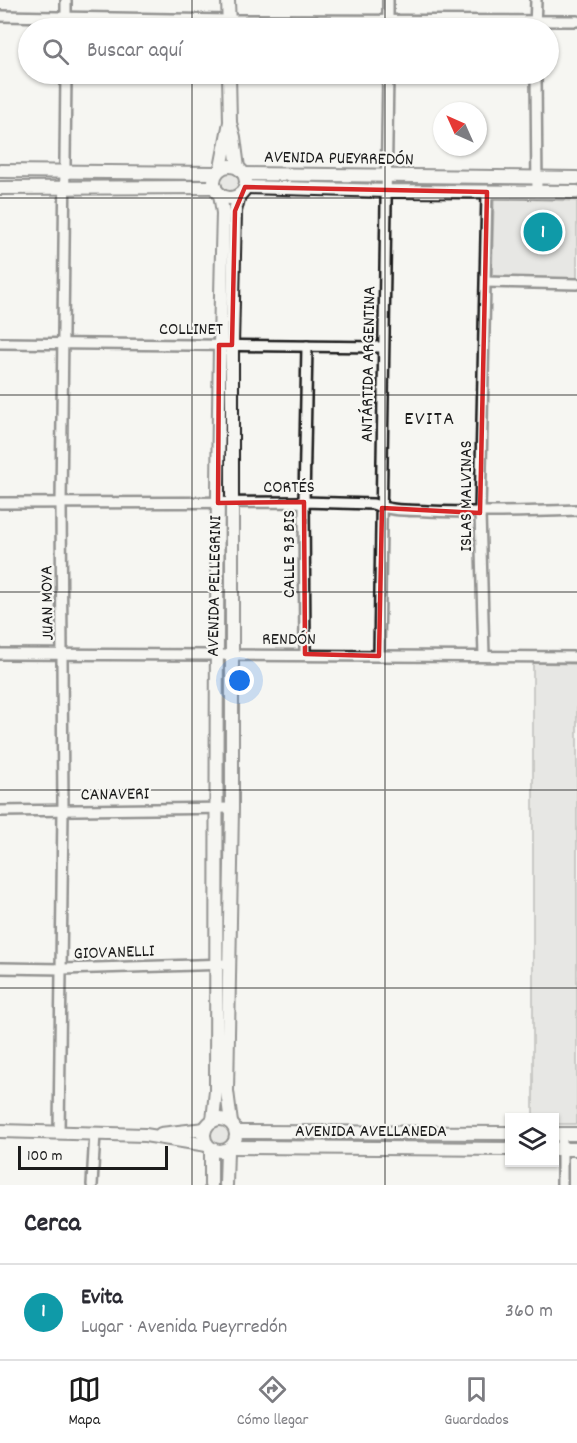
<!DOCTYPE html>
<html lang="es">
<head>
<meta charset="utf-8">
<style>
	body { margin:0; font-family:Dekko,sans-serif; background:#f2f2f3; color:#2b2b33 }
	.controls { position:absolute; right:18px; bottom:18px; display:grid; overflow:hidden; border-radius:0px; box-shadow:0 2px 4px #0004 }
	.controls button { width:54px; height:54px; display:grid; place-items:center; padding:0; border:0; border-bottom:2px solid #e1e1e2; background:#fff; color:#2b2b33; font:30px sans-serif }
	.compass { position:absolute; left:433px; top:102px; width:54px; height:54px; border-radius:50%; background:#fff; box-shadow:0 2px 4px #0004; rotate:315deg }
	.scale { position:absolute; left:18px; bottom:15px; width:150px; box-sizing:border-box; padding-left:6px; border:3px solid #1c1c1c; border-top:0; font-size:16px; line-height:21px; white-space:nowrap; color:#1c1c1c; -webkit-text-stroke:4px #f6f6f2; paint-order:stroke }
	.you { position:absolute; left:240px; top:681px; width:21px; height:21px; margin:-15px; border:4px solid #fff; border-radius:50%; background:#1a73e8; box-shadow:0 0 0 9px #1a73e833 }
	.badge { display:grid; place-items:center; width:39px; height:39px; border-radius:50%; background:#1c1c1c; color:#fff; font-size:20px; font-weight:700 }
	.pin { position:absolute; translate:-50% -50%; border:3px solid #fff; box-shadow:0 2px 6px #0006 }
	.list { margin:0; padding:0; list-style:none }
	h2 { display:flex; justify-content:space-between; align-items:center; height:78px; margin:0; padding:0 24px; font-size:26px }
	h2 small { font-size:20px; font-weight:400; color:#7c7c81 }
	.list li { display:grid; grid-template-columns:39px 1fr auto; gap:18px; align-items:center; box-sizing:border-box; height:96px; padding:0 24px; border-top:2px solid #e1e1e2 }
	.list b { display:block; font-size:22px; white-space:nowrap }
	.list p { margin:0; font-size:20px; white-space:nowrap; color:#7c7c81 }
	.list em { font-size:20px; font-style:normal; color:#7c7c81 }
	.icon { flex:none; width:33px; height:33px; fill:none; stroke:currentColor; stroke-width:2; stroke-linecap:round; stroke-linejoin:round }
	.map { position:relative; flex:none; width:577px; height:1185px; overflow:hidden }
	.search { position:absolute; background:#fff; box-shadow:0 2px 4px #0004; left:18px; right:18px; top:18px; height:66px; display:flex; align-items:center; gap:15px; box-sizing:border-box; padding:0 21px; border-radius:33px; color:#7c7c81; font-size:22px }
	.sheet { height:174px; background:#fff }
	nav { display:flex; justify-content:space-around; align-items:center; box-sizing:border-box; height:84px; border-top:2px solid #e1e1e2; background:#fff; font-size:16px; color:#7c7c81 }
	nav a { display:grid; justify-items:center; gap:3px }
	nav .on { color:#1c1c1c }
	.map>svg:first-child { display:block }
	.green { fill:#d6d6d2; stroke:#797977; stroke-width:1.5 }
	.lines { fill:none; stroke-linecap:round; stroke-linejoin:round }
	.minor-casing { stroke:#1c1c1c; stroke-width:14 }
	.secondary-casing { stroke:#1c1c1c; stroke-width:16 }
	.minor { stroke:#f6f6f2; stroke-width:9 }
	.secondary { stroke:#f6f6f2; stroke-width:12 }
	.marked { fill:none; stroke:#d62828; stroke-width:4.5; stroke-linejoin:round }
	.grid { fill:none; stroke:#1c1c1c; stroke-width:1.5; stroke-opacity:0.55 }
	.labels { text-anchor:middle; stroke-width:4.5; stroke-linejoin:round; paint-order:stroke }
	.street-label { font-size:18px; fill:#1c1c1c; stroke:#f6f6f2 }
	.neighbourhood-label { font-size:20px; letter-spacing:1.5px; fill:#1c1c1c; stroke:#f6f6f2 }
</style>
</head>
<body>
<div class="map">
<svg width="577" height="1185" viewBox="0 0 577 1185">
	<rect width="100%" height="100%" fill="#f6f6f2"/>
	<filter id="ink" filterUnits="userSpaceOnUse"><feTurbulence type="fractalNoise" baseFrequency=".0167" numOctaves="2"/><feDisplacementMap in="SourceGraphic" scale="12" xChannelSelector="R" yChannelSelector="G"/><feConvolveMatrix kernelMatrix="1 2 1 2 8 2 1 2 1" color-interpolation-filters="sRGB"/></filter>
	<g filter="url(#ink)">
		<g class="green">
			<circle cx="229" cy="181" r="10"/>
			<rect x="84" y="179" width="125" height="3"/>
			<polygon points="398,179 522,181 522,186 398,185"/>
			<polygon points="494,198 577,201 577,279 492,279"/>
			<polygon points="224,509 226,509 225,633 222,633"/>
			<polygon points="533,663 577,664 577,1124 555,1124 554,1118 533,1117"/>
			<polygon points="223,670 225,670 224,794 222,794"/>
			<polygon points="223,824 225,824 224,948 222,948"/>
			<circle cx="220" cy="1135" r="10"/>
			<polygon points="249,1137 509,1139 510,1145 249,1144"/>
		</g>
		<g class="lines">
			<defs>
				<g id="minor">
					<polyline points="66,0 66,28"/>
					<polyline points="388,0 388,28"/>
					<polyline points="0,16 229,20 577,21"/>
					<polyline points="535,28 536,0"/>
					<polyline points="536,74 537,193"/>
					<polyline points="486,282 577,284"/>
					<polyline points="0,343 382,347"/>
					<path d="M0 503 304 502 373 504C390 511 410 510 428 511 478 513 527 512 577 510"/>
					<polyline points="0,654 577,657"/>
					<polyline points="305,654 304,502 307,346"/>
					<polyline points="379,656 388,74"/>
					<polyline points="484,656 480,513 487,192"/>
					<polyline points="0,811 232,808"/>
					<polyline points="0,968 63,969 229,964"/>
					<polyline points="59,1132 63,810 61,503 66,74"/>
					<polyline points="92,1185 95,1133"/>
					<polyline points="562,1185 562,1134"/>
				</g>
				<g id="secondary">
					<polyline points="228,0 229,28"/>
					<polyline points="230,123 234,137 238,168"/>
					<circle cx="230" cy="182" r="16"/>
					<polyline points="221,168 230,122 229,74"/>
					<polyline points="0,171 216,173"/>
					<polyline points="244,174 577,178"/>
					<polyline points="245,187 387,191 577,192"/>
					<polyline points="0,188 215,187"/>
					<circle cx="220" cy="1135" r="16"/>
					<path d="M213 1121 216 1090C217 798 215 506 223 213L220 194"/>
					<polyline points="231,1123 227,1091 232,808 232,345 235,211 239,195"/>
					<polyline points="0,1131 145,1135 207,1145"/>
					<polyline points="236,1132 510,1133"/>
					<polyline points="161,1134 205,1129"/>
					<polyline points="554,1134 577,1134"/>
					<polyline points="231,1147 510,1149"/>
					<polyline points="554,1149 577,1149"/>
					<polyline points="211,1185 211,1149"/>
					<polyline points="226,1185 227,1150"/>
				</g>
			</defs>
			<use href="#minor" class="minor-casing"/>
			<use href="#secondary" class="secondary-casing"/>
			<use href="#minor" class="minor"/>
			<use href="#secondary" class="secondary"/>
		</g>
	</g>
	<path d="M0 0H577V1185H0ZM245 187 487 192 480 513 382 508 379 656 305 654 304 502 218 503 219 345H232L235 211Z" fill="#f6f6f2" fill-opacity=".55" fill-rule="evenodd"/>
	<path class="marked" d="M245 187 487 192 480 513 382 508 379 656 305 654 304 502 218 503 219 345H232L235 211Z"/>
	<path class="grid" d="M192 0V28M385 0V28M192 74V1185M385 74V1185M0 198H577M0 395H577M0 592H577M0 790H577M0 988H577"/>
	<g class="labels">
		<g class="street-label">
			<text transform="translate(339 157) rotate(1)" y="6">AVENIDA PUEYRREDÓN</text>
			<text x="191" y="334">COLLINET</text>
			<text transform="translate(367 364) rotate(-89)" y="6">ANTÁRTIDA ARGENTINA</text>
			<text x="289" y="492">CORTÉS</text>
			<text transform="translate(465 496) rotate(-90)" y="6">ISLAS MALVINAS</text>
			<text transform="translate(288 554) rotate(-90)" y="6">CALLE 93 BIS</text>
			<text transform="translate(213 586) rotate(-89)" y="6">AVENIDA PELLEGRINI</text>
			<text transform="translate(46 603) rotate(-91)" y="6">JUAN MOYA</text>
			<text x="289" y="644">RENDÓN</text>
			<text transform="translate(115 793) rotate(-1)" y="6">CANAVERI</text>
			<text transform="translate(114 951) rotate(-2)" y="6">GIOVANELLI</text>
			<text x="371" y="1136">AVENIDA AVELLANEDA</text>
		</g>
		<g class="neighbourhood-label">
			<text x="430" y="424">EVITA</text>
		</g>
	</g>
</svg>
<div class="controls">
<button><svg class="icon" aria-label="layers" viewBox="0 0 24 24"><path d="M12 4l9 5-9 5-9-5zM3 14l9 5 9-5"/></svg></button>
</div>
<svg class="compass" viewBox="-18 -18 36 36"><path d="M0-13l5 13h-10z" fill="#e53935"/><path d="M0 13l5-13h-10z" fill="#7c7c81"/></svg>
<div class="scale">100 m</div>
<div class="you"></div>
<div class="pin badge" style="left:543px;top:232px;background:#0f9aa8">1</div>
<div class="search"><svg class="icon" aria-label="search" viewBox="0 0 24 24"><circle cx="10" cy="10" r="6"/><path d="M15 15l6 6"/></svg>Buscar aquí</div>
</div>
<section class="sheet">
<h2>Cerca<small></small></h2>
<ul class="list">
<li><span class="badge" style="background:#0f9aa8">1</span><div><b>Evita</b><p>Lugar · Avenida Pueyrredón</p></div><em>360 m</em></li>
</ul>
</section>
<nav>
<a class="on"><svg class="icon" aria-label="map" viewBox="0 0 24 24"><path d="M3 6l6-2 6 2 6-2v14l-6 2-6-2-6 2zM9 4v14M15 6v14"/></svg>Mapa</a>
<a><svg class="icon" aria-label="directions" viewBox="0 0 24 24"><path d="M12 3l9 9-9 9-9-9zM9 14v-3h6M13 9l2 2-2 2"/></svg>Cómo llegar</a>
<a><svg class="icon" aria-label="saved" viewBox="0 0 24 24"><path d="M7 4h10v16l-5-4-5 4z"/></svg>Guardados</a>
</nav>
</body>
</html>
